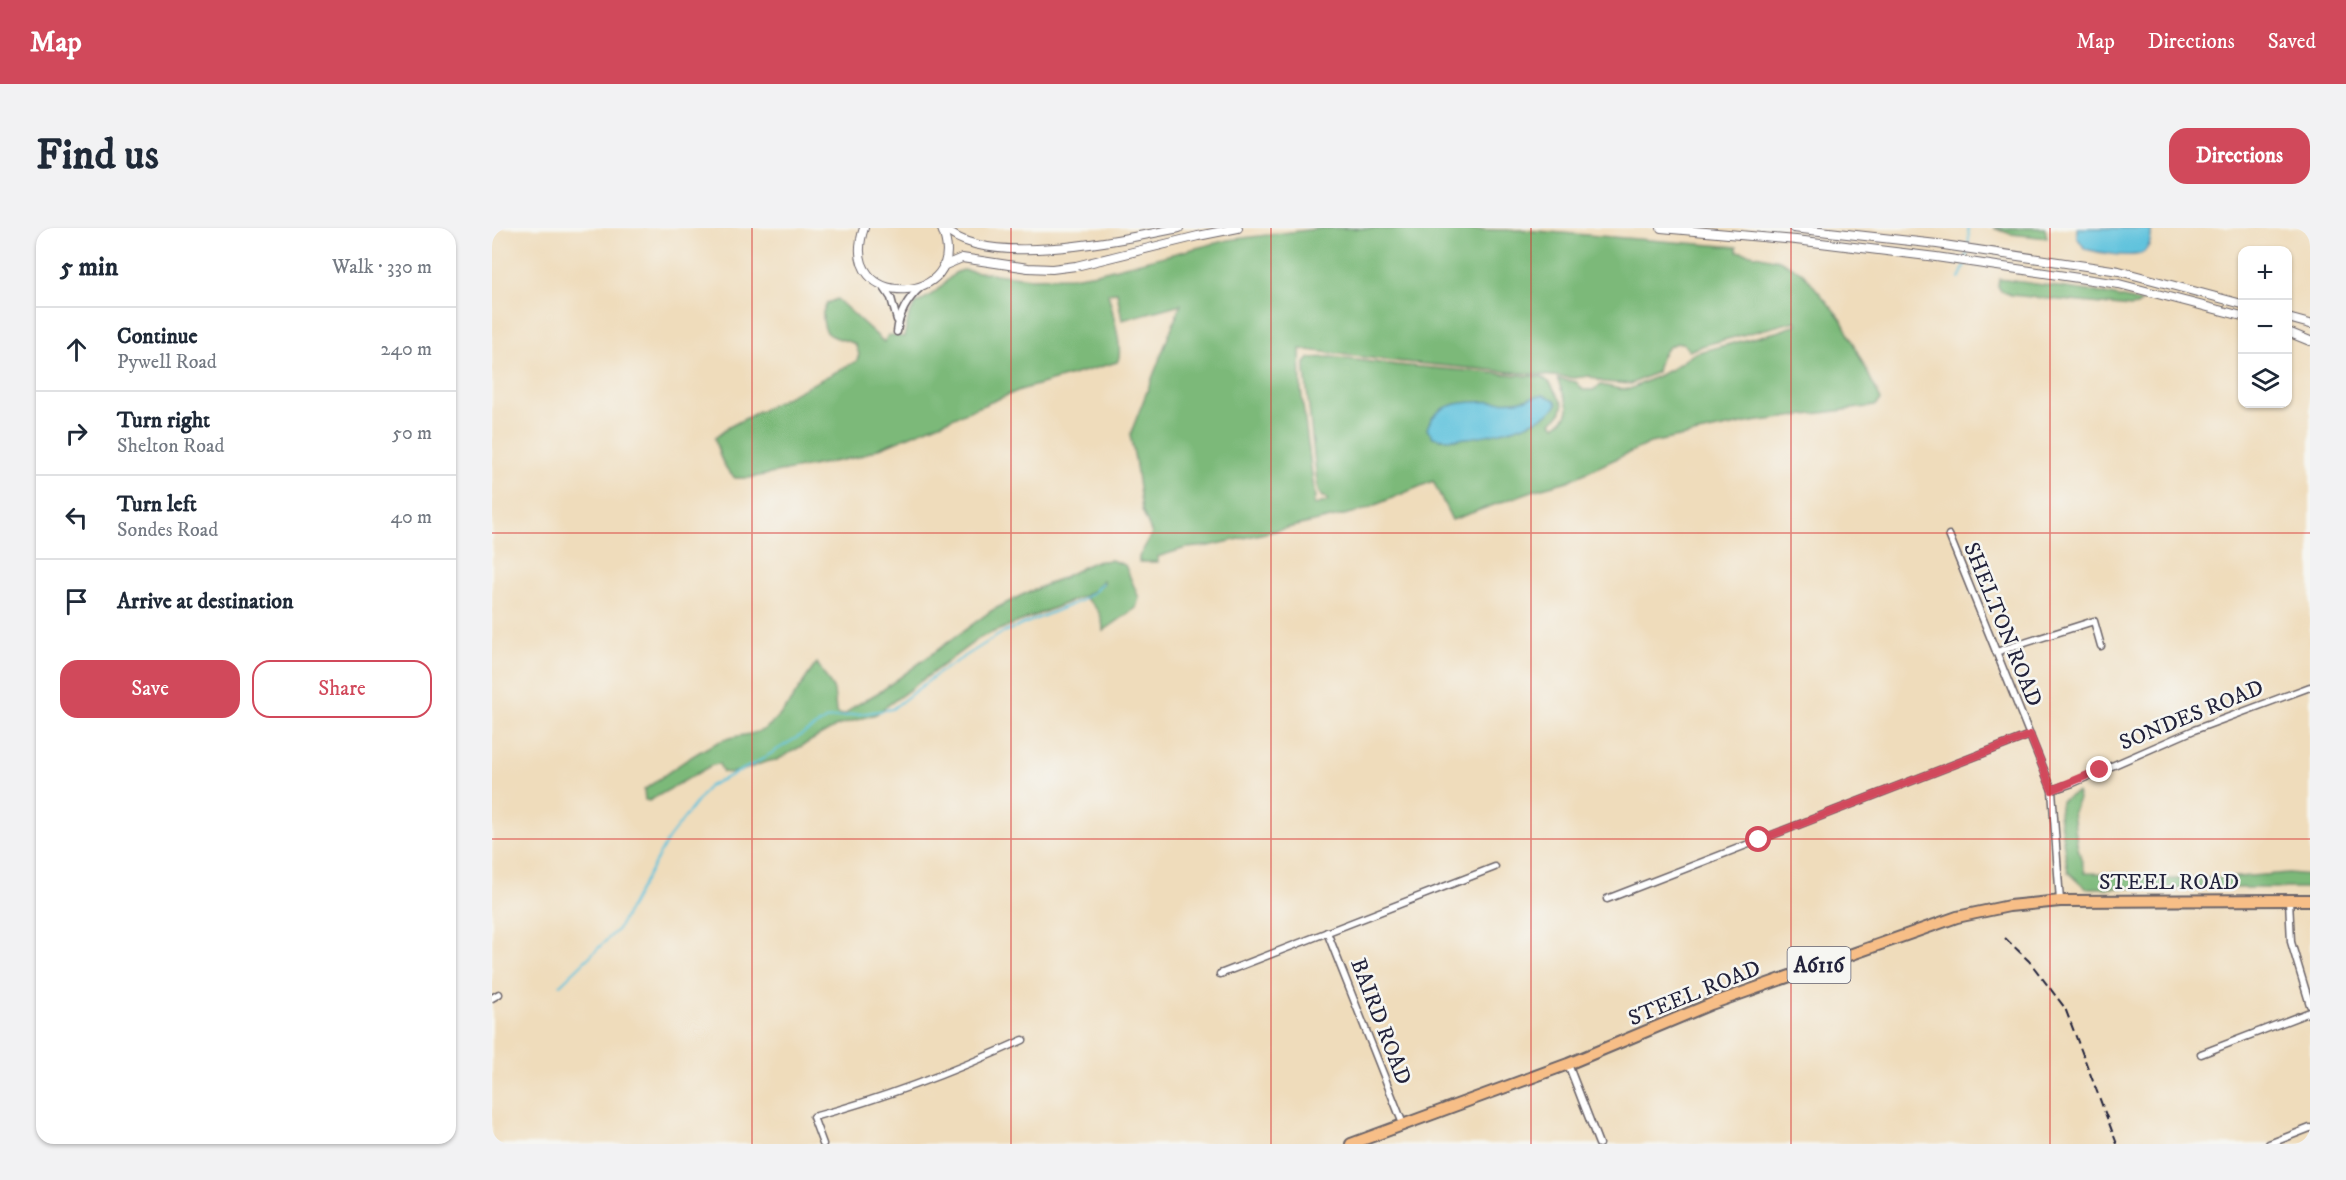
<!DOCTYPE html>
<html lang="en">
<head>
<meta charset="utf-8">
<style>
	body { margin:0; font-family:"IM FELL DW Pica",serif; background:#f2f2f3; color:#1f2937 }
	.controls { position:absolute; right:18px; top:18px; display:grid; overflow:hidden; border-radius:12px; box-shadow:0 2px 4px #0004 }
	.controls button { width:54px; height:54px; display:grid; place-items:center; padding:0; border:0; border-bottom:2px solid #e0e1e3; background:#fff; color:#1f2937; font:30px sans-serif }
	.stop { position:absolute; width:18px; height:18px; margin:-14px; border:4px solid #d1495b; border-radius:50%; background:#fff }
	.stop.end { background:#d1495b; border-color:#fff; box-shadow:0 2px 6px #0008 }
	.list { margin:0; padding:0; list-style:none }
	h2 { display:flex; justify-content:space-between; align-items:center; height:78px; margin:0; padding:0 24px; font-size:26px }
	h2 small { font-size:20px; font-weight:400; color:#747a83 }
	.list li { display:grid; grid-template-columns:39px 1fr auto; gap:18px; align-items:center; box-sizing:border-box; height:84px; padding:0 24px; border-top:2px solid #e0e1e3 }
	.list b { display:block; font-size:22px; white-space:nowrap }
	.list p { margin:0; font-size:20px; white-space:nowrap; color:#747a83 }
	.list em { font-size:20px; font-style:normal; color:#747a83 }
	.actions { display:flex; gap:12px; padding:18px 24px }
	.actions a { flex:1; padding:14px 0; border:2px solid #d1495b; border-radius:18px; text-align:center; font-size:21px; color:#d1495b }
	.actions .main { background:#d1495b; color:#fff }
	.icon { flex:none; width:33px; height:33px; fill:none; stroke:currentColor; stroke-width:2; stroke-linecap:round; stroke-linejoin:round }
	.map { position:relative; flex:none; width:1818px; height:916px; overflow:hidden; border-radius:18px }
	header { display:flex; align-items:center; gap:36px; box-sizing:border-box; height:84px; padding:0 30px; background:#d1495b; color:#fff }
	header strong { font-size:28px }
	nav { display:flex; gap:33px; margin-inline-start:auto; font-size:21px }
	.intro { display:flex; align-items:center; justify-content:space-between; box-sizing:border-box; height:144px; padding:0 36px }
	h1 { margin:0; font-size:42px }
	.button { padding:15px 27px; border-radius:18px; background:#d1495b; color:#fff; font-size:21px; font-weight:700 }
	main { display:flex; gap:36px; padding:0 36px }
	aside { flex:1; background:#fff; border-radius:18px; box-shadow:0 2px 4px #0004 }
	.map>svg:first-child { display:block }
	.forest { fill:#7bb979; stroke:#4e6e5a; stroke-width:1.5; fill-rule:evenodd }
	.water { fill:#5fc2dd; stroke:#40728c; stroke-width:1.5 }
	.lines { fill:none; stroke-linecap:round; stroke-linejoin:round }
	.stream { stroke:#5fc2dd; stroke-width:2 }
	.minor-casing { stroke:#6a6368; stroke-width:9 }
	.tertiary-casing { stroke:#6a6368; stroke-width:10 }
	.primary-casing { stroke:#6a6368; stroke-width:14 }
	.minor { stroke:#fff; stroke-width:6 }
	.tertiary { stroke:#fff; stroke-width:8 }
	.primary { stroke:#f7be87; stroke-width:10 }
	.rail { stroke:#22223b; stroke-width:2; stroke-dasharray:9 4.5; stroke-linecap:butt }
	.route { stroke:#d1495b; stroke-width:8 }
	.grid { fill:none; stroke:#d62828; stroke-width:1.5; stroke-opacity:0.55 }
	.labels { text-anchor:middle; stroke-width:5; stroke-linejoin:round; paint-order:stroke }
	.shield { fill:#f6f6f2; stroke:#626272; stroke-width:1.5 }
	.shield-label { font-size:21px; font-weight:bold; fill:#22223b }
	.street-label { font-size:22px; fill:#22223b; stroke:#f6f6f2 }
</style>
</head>
<body>
<header>
<strong>Map</strong>
<nav><a>Map</a><a>Directions</a><a>Saved</a></nav>
</header>
<div class="intro"><h1>Find us</h1><a class="button">Directions</a></div>
<main>
<aside>
<h2>5 min<small>Walk · 330 m</small></h2>
<ul class="list">
<li><svg class="icon" aria-label="ahead" viewBox="0 0 24 24"><path d="M12 20V5M6 11l6-6 6 6"/></svg><div><b>Continue</b><p>Pywell Road</p></div><em>240 m</em></li>
<li><svg class="icon" aria-label="right" viewBox="0 0 24 24"><path d="M7 20v-9h11M14 6l5 5-5 5"/></svg><div><b>Turn right</b><p>Shelton Road</p></div><em>50 m</em></li>
<li><svg class="icon" aria-label="left" viewBox="0 0 24 24"><path d="M17 20v-9H6M10 6l-5 5 5 5"/></svg><div><b>Turn left</b><p>Sondes Road</p></div><em>40 m</em></li>
<li><svg class="icon" aria-label="arrive" viewBox="0 0 24 24"><path d="M6 21V4h12l-3 4 3 4H6"/></svg><div><b>Arrive at destination</b></div></li>
</ul>
<div class="actions"><a class="main">Save</a><a>Share</a></div>
</aside>
<div class="map">
<svg width="1818" height="916" viewBox="0 0 1818 916">
	<rect width="100%" height="100%" fill="#f6f6f2"/>
	<filter id="ink" filterUnits="userSpaceOnUse"><feTurbulence type="fractalNoise" baseFrequency=".0167" numOctaves="2"/><feDisplacementMap in="SourceGraphic" scale="12" xChannelSelector="R" yChannelSelector="G"/><feConvolveMatrix kernelMatrix="1 2 1 2 8 2 1 2 1" color-interpolation-filters="sRGB"/></filter>
	<filter id="wash" filterUnits="userSpaceOnUse"><feTurbulence type="fractalNoise" baseFrequency=".008" numOctaves="4" result="noise"/><feDisplacementMap in="SourceGraphic" scale="24" xChannelSelector="R" yChannelSelector="G"/><feGaussianBlur stdDeviation="1.35" result="paint"/><feColorMatrix in="noise" values="0 0 0 0 0 0 0 0 0 0 0 0 0 0 0 0 0 1.4 0 .05"/><feComposite in="paint" operator="in"/></filter>
	<g filter="url(#wash)">
		<rect width="100%" height="100%" fill="#efdcbb"/>
		<g class="forest">
			<path d="M831 0 1032 2 1245 19V23L1287 32 1311 45 1349 91 1389 172 1383 178 1260 194 1158 215 1076 253 1043 262 960 292 941 253 869 283 717 318 694 320 665 329 666 334H647V329L660 306 650 282 643 231 638 207 689 76 630 92 625 64 616 65C619 79 633 125 625 134L528 162 366 229 257 250H243C231 240 226 226 223 210L237 199 365 133 367 126 363 116C344 107 330 114 331 84L335 75 345 71 392 114 396 107 412 109 417 87 424 76 442 65 463 45 470 42 537 50 580 49 605 45 736 12ZM1303 93 1305 96 1288 103 1203 125 1178 142 1138 161H1128L1109 157 1101 162H1091L1084 154 1066 151C1070 171 1088 182 1063 198L1060 194 1068 186 1071 176 1058 155 1050 149 905 137 839 129 818 130 813 135V143L826 263 830 269H833L836 273 823 277 821 275 823 270 809 162 808 121 901 133 1082 150 1097 148 1111 154 1139 156 1165 144C1168 129 1173 114 1191 115L1197 123 1209 118ZM1028 173C996 206 995 212 947 211L946 185 964 176Z"/>
			<polygon points="1501,0 1553,0 1555,10 1519,6"/>
			<polygon points="1507,51 1604,64 1649,74 1645,78 1639,79 1519,67 1509,63 1506,58"/>
			<path d="M619 332 633 337 647 370 644 380 611 403C611 386 605 380 593 370L612 355 611 352 603 362 592 368 489 409 384 486 345 498 285 532C266 533 249 548 231 544L227 536 220 537 157 573 153 572 152 562C174 546 210 519 234 511 248 506 262 508 274 500 297 483 308 456 325 435L342 462 344 484 348 487 354 486 361 479 389 463 499 383 530 367 572 349 601 334Z"/>
			<polygon points="1585,564 1587,571 1581,584 1585,616 1593,645 1639,646 1663,651 1689,651 1733,650 1797,645 1818,647 1818,660 1594,660 1576,644 1567,586 1569,573"/>
		</g>
		<g class="water">
			<path d="M1585 0H1659C1660 9 1658 21 1650 25 1639 31 1604 24 1593 21L1585 9Z"/>
			<path d="M1052 167 1063 172 1065 176C1054 199 965 217 941 209L935 201C945 165 997 176 1024 173 1034 172 1042 168 1052 167Z"/>
		</g>
		<g class="lines">
			<g class="stream">
				<polyline points="1474,31 1477,10 1476,0"/>
				<polyline points="1467,51 1473,37"/>
				<polyline points="68,757 126,701 176,611 217,558 262,536 335,491 400,481 448,444 510,405 588,373 603,363 610,355"/>
			</g>
		</g>
	</g>
	<g filter="url(#ink)">
		<g class="lines">
			<defs>
				<g id="minor">
					<polyline points="391,58 399,70 405,92"/>
					<path d="M405 104C407 86 415 71 429 59"/>
					<polyline points="1457,307 1560,562 1568,673"/>
					<polyline points="1504,424 1602,393 1609,418"/>
					<polyline points="1560,562 1581,555 1702,502 1818,459"/>
					<polyline points="1115,671 1538,507"/>
					<polyline points="1797,672 1799,714 1818,777"/>
					<polyline points="835,704 911,896"/>
					<polyline points="728,746 1003,639"/>
					<polyline points="0,770 7,766"/>
					<polyline points="1709,826 1818,784"/>
					<polyline points="1076,836 1107,916"/>
					<path d="M331 916 321 889C393 870 463 843 531 812"/>
					<polyline points="1777,916 1818,900"/>
				</g>
				<g id="tertiary">
					<path d="M372 0C343 85 482 78 450 1"/>
					<path d="M452 0C494 42 633 11 687 0"/>
					<polyline points="1169,0 1304,12 1444,29 1627,56 1750,88"/>
					<polyline points="1301,0 1445,16 1627,43 1750,76"/>
					<polyline points="451,38 470,30 536,40 560,41 584,38 706,8 746,0"/>
					<polyline points="1796,90 1818,96"/>
					<polyline points="1796,104 1818,113"/>
				</g>
				<polyline id="primary" points="859,916 1076,836 1219,776 1465,689 1517,678 1568,673 1818,672"/>
			</defs>
			<use href="#minor" class="minor-casing"/>
			<use href="#tertiary" class="tertiary-casing"/>
			<use href="#primary" class="primary-casing"/>
			<use href="#minor" class="minor"/>
			<use href="#tertiary" class="tertiary"/>
			<use href="#primary" class="primary"/>
			<polyline class="rail" points="1513,710 1537,733 1573,780 1625,916"/>
		</g>
	</g>
	<g class="lines" filter="url(#ink)">
		<polyline class="route" points="1267,612 1538,507 1560,562 1608,542"/>
	</g>
	<path class="grid" d="M260 0V916M519 0V916M779 0V916M1039 0V916M1299 0V916M1558 0V916M0 305H1818M0 611H1818"/>
	<g class="labels">
		<rect class="shield" x="1295.5" y="719" width="63" height="36" rx="4.5"/>
		<g class="shield-label">
			<text x="1327" y="744">A6116</text>
		</g>
		<g class="street-label">
			<text transform="translate(1512 396) rotate(68)" y="8">SHELTON ROAD</text>
			<text transform="translate(1699 486) rotate(-22)" y="8">SONDES ROAD</text>
			<text x="1677" y="661">STEEL ROAD</text>
			<text transform="translate(1202 764) rotate(-22)" y="8">STEEL ROAD</text>
			<text transform="translate(890 793) rotate(69)" y="8">BAIRD ROAD</text>
		</g>
	</g>
</svg>
<div class="controls">
<button>+</button>
<button>−</button>
<button><svg class="icon" aria-label="layers" viewBox="0 0 24 24"><path d="M12 4l9 5-9 5-9-5zM3 14l9 5 9-5"/></svg></button>
</div>
<div class="stop" style="left:1267px;top:612px"></div>
<div class="stop end" style="left:1608px;top:542px"></div>
</div>
</main>
</body>
</html>
